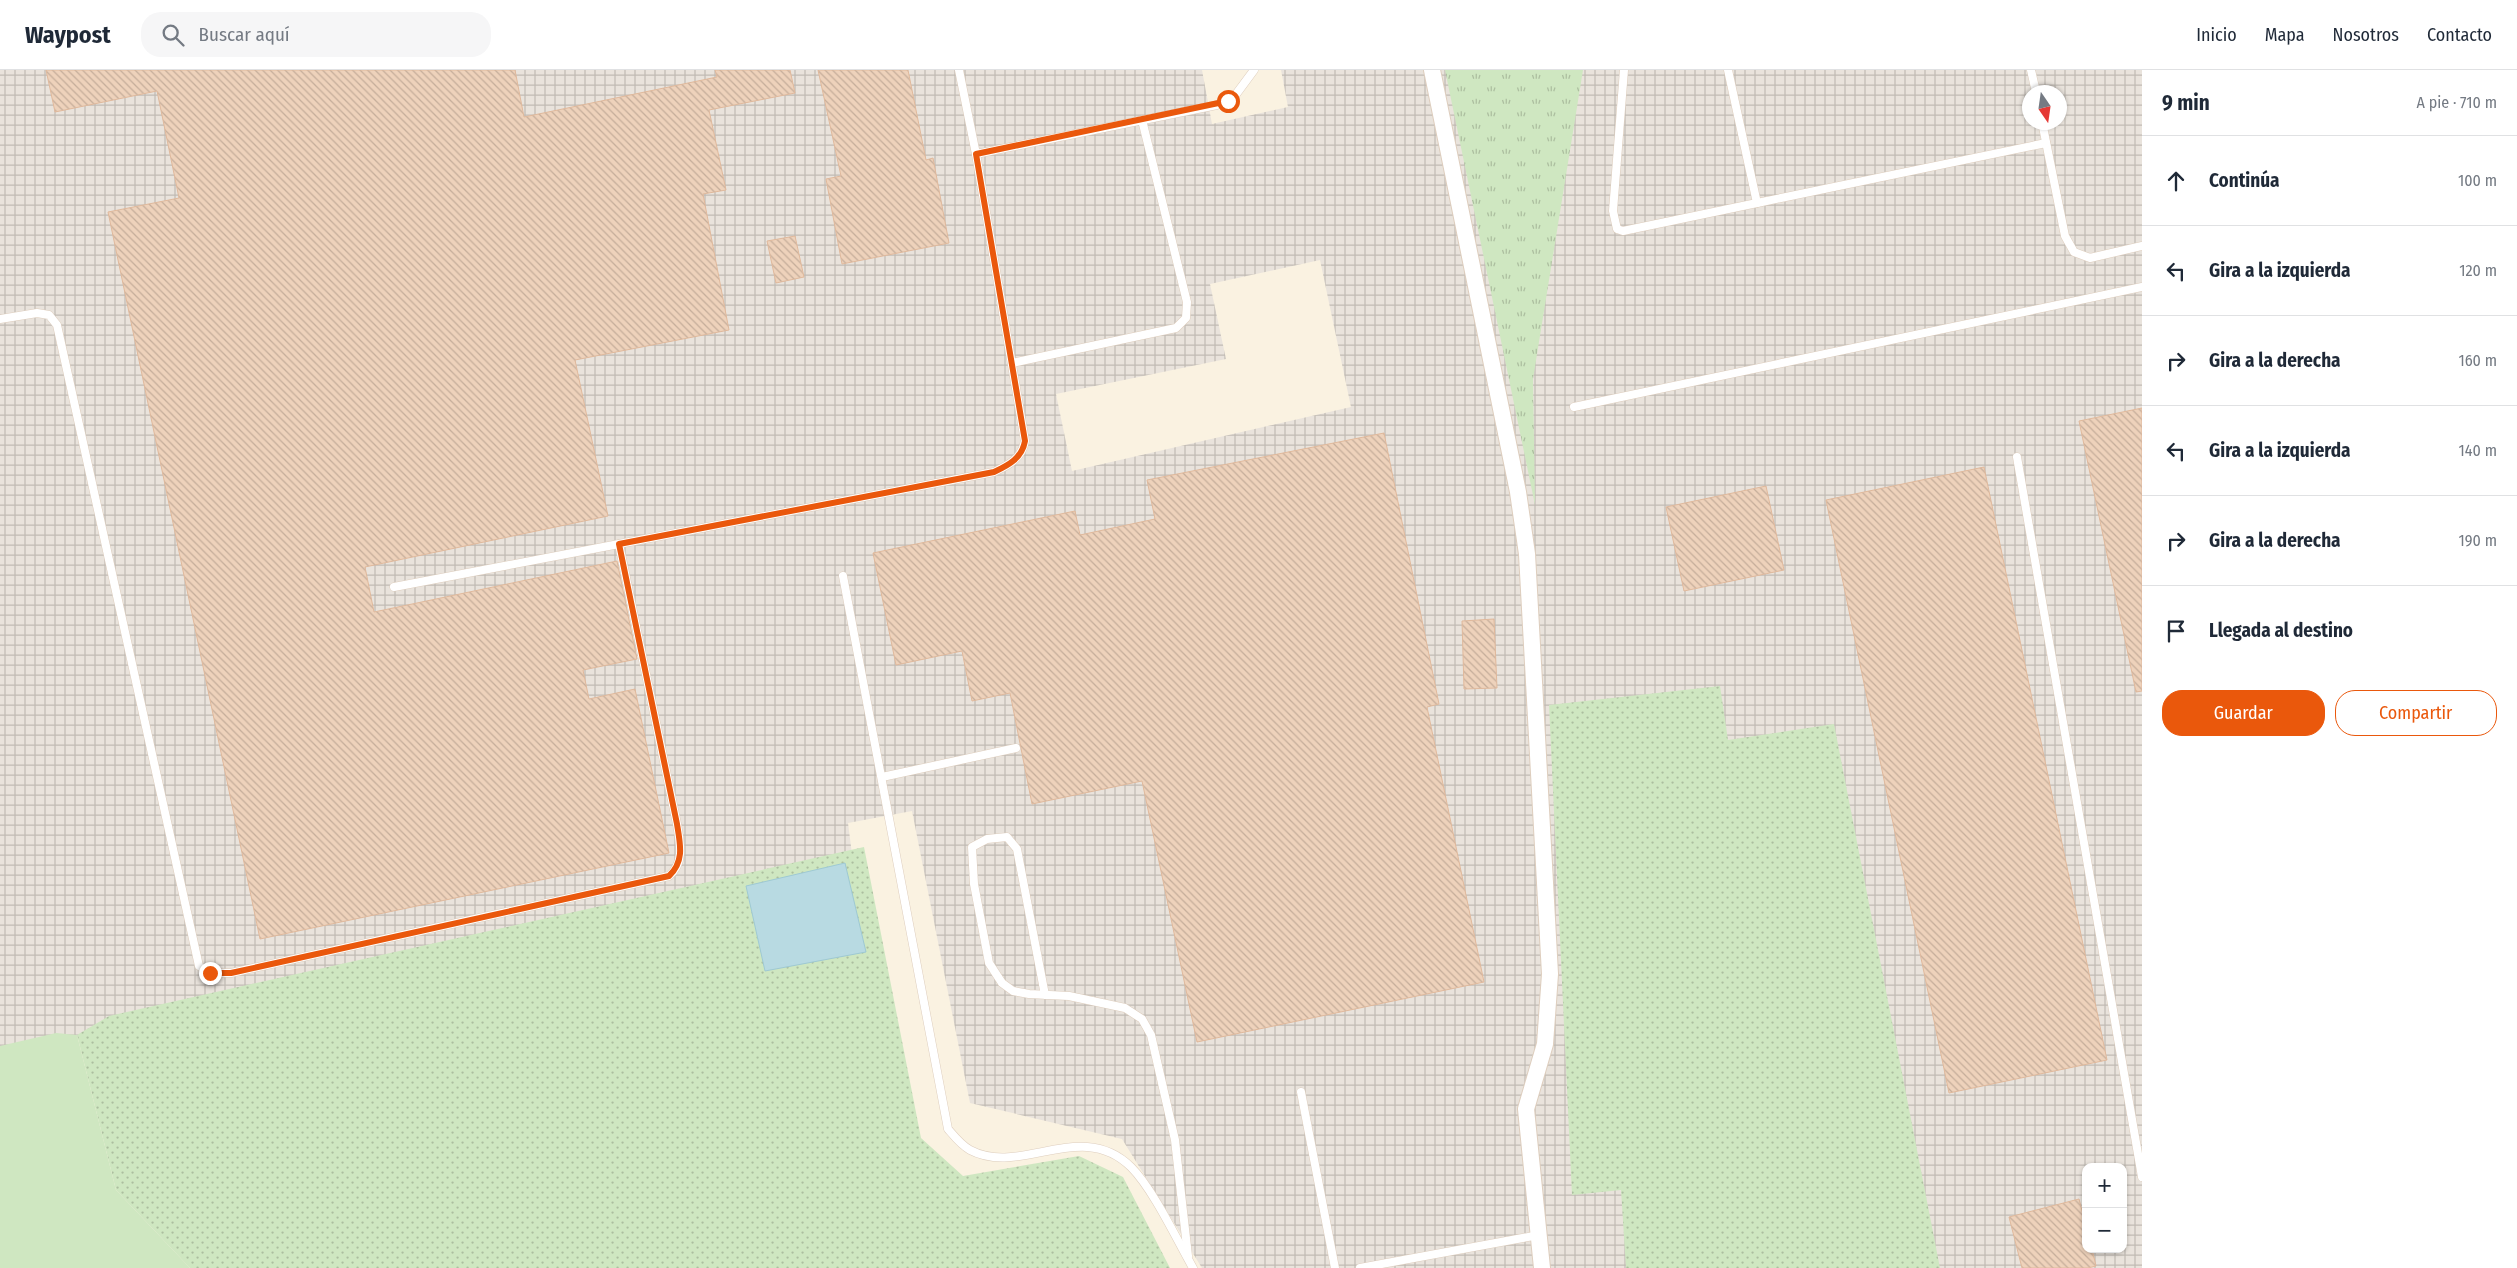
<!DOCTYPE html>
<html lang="es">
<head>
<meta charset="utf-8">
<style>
	body { margin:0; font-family:"Fira Sans Condensed",sans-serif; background:#f6f6f7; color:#1f2937 }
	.controls { position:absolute; right:15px; bottom:15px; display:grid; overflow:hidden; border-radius:10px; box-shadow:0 1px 4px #0004 }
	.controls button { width:45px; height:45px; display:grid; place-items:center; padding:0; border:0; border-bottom:1px solid #e0e1e3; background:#fff; color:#1f2937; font:25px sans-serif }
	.compass { position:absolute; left:2022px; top:15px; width:45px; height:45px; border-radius:50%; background:#fff; box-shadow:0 1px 4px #0004; rotate:167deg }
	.stop { position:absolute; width:15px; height:15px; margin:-11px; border:4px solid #ea580c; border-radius:50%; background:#fff }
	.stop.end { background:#ea580c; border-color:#fff; box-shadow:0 1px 5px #0008 }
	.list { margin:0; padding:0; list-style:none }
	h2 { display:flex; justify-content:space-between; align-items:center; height:65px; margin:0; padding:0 20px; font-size:21px }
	h2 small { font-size:16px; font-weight:400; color:#747a83 }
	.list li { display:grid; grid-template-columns:32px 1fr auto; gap:15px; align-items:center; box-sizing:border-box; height:90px; padding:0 20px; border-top:1px solid #e0e1e3 }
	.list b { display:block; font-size:19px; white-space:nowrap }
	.list em { font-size:16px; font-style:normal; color:#747a83 }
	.actions { display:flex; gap:10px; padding:15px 20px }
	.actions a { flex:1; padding:11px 0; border:1px solid #ea580c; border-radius:20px; text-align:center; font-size:18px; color:#ea580c }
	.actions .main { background:#ea580c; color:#fff }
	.icon { flex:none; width:28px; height:28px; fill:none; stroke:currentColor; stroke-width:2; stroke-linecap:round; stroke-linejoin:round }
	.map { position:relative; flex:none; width:2142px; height:1198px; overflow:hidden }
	header { display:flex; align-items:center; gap:30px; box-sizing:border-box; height:70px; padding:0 25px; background:#fff; border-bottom:1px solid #e0e1e3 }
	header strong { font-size:24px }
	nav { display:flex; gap:28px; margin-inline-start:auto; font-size:18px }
	.search { width:350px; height:45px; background:#f6f6f7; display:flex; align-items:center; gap:12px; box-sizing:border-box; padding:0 18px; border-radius:20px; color:#747a83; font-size:19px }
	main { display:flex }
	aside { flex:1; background:#fff }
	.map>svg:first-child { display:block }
	.industrial { fill:url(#industrial-grid); fill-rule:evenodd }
	.grass { fill:url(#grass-tufts) }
	.park { fill:url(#park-dots) }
	.pitch { fill:#cfe7c1 }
	.water { fill:#b8dae2; stroke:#9ec9d3 }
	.building { fill:url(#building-back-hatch); stroke:#e0b99c }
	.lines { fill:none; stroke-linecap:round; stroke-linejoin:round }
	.lane-casing { stroke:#decebe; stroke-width:9 }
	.street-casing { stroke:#decebe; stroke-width:18 }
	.lane { stroke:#fff; stroke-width:8 }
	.street { stroke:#fff; stroke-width:16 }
	.route { stroke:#ea580c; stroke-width:6 }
</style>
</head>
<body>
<header>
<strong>Waypost</strong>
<div class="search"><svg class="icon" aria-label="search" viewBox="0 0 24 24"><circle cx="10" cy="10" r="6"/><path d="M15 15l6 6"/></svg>Buscar aquí</div>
<nav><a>Inicio</a><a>Mapa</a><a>Nosotros</a><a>Contacto</a></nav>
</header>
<main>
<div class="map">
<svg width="2142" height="1198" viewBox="0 0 2142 1198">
	<defs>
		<pattern id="industrial-grid" width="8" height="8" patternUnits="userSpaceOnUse" patternTransform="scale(1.25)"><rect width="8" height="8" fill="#e9e3dc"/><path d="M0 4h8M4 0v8" fill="none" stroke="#c1bbb4"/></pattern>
		<pattern id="grass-tufts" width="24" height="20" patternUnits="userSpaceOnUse" patternTransform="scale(1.25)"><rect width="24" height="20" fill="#cfe7c1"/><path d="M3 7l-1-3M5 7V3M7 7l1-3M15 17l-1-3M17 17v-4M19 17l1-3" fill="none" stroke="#acbe9f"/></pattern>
		<pattern id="park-dots" width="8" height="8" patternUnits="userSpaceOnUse" patternTransform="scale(1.25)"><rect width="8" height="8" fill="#cfe7c1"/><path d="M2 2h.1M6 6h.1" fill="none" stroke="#acbe9f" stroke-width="1.8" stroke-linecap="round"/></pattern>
		<pattern id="building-back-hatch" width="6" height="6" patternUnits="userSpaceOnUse" patternTransform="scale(1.25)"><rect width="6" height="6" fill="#eed2bb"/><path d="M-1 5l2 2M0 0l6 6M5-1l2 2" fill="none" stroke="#c5ad9a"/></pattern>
	</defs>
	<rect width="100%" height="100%" fill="#faf2e1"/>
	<path class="industrial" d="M0 0H1202L1212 54 1288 37 1281 0H2142V1198H1202L1122 1069 970 1033 912 741 848 753 853 792 0 984ZM2030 22H2060V52H2030ZM1320 190 1351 337 1072 401 1056 324 1226 289 1210 214ZM2086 1097H2123V1179H2086Z"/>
	<polygon class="grass" points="1445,0 1583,0 1533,309 1535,435"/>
	<g class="park">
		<polygon points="1720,616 1728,670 1834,654 1940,1198 1626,1198 1621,1120 1572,1125 1549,635"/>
		<polygon points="864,777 921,1068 963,1106 1079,1086 1123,1107 1170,1198 190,1198 116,1120 77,965 109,946"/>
	</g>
	<polygon class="pitch" points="56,963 77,965 116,1120 190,1198 0,1198 0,976"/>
	<polygon class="water" points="845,793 866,882 765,901 746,816"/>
	<g class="building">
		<polygon points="46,0 515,0 524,47 717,7 715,0 790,0 795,23 709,40 726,120 703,124 729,260 575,290 608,446 365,497 374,542 617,491 637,589 583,600 589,629 635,619 669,783 260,869 108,142 179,128 157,21 55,42"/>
		<polygon points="818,0 908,0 926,90 933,88 949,173 842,194 826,109 841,106"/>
		<polygon points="795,166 804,207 776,213 767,171"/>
		<polygon points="2142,338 2142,621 2136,622 2079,351"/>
		<polygon points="1384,363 1439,634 1427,637 1484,912 1197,972 1142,711 1032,734 1010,623 972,631 962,581 896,595 873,483 1075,441 1080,465 1155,449 1147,410"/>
		<polygon points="1984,397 2107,990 1949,1023 1826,430"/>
		<polygon points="1766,416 1784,500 1684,521 1666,437"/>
		<polygon points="1494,549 1497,618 1464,619 1462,551"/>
		<polygon points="2079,1129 2086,1156 2086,1179 2092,1179 2096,1196 2088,1198 2022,1198 2009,1147"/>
	</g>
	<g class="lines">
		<defs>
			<g id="lane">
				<polyline points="959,0 976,84"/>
				<polyline points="1624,0 1613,141 1617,159 1623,161 1757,133"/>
				<polyline points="1728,0 1757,133 2046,73"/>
				<polyline points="2031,0 2036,22"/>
				<polyline points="2042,52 2065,166 2074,182 2090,188 2142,176"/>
				<path d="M0 249 37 243 49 245 57 255 199 896 210 903H231L669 806C685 792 680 773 677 754L619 474 994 402C1009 395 1022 388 1025 371L976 84 1217 35 1234 27 1254 0"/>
				<polyline points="1012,293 1176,258 1186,248 1187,232 1142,50"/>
				<polyline points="1574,337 2142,217"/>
				<polyline points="2017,387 2142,1107"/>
				<path d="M843 506 948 1059C954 1066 961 1075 970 1080 1021 1107 1081 1048 1131 1097 1153 1119 1177 1170 1193 1198"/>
				<polyline points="394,517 619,474"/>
				<polyline points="882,707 1016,678"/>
				<polyline points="1045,925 1017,779 1007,767 987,769 972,777 974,814 989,893 1002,913 1013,921 1029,924 1069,926 1125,938 1142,949 1151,965 1175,1070 1188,1186"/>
				<polyline points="1301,1022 1335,1198"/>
				<polyline points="1360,1198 1539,1165"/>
			</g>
			<polyline id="street" points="1432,0 1518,422 1527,484 1550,904 1545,974 1526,1039 1542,1198"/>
		</defs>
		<use href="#lane" class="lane-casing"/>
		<use href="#street" class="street-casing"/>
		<use href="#lane" class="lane"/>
		<use href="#street" class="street"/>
	</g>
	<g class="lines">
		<path class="route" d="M210 903H231L669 806C685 791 680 773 677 754L619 474 994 402C1009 395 1022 388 1025 371L976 84 1228 31"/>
	</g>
</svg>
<div class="controls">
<button>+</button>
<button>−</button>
</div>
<svg class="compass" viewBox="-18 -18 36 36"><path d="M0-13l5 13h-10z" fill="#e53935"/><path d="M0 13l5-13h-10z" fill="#747a83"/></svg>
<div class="stop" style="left:1228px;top:31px"></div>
<div class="stop end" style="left:210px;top:903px"></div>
</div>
<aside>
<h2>9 min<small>A pie · 710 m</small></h2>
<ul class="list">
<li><svg class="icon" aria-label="ahead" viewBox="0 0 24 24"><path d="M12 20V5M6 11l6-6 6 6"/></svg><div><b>Continúa</b></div><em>100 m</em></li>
<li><svg class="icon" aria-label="left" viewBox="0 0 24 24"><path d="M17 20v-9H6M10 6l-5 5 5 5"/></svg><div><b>Gira a la izquierda</b></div><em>120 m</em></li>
<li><svg class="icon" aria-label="right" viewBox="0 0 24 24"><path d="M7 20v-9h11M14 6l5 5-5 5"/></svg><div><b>Gira a la derecha</b></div><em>160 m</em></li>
<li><svg class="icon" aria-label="left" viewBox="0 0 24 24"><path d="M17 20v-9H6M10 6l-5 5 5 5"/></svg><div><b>Gira a la izquierda</b></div><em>140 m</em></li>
<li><svg class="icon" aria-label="right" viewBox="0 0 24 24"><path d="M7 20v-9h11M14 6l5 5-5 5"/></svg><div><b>Gira a la derecha</b></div><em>190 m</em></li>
<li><svg class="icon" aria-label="arrive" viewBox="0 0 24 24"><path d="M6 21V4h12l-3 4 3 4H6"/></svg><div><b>Llegada al destino</b></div></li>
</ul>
<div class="actions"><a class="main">Guardar</a><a>Compartir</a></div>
</aside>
</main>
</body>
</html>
